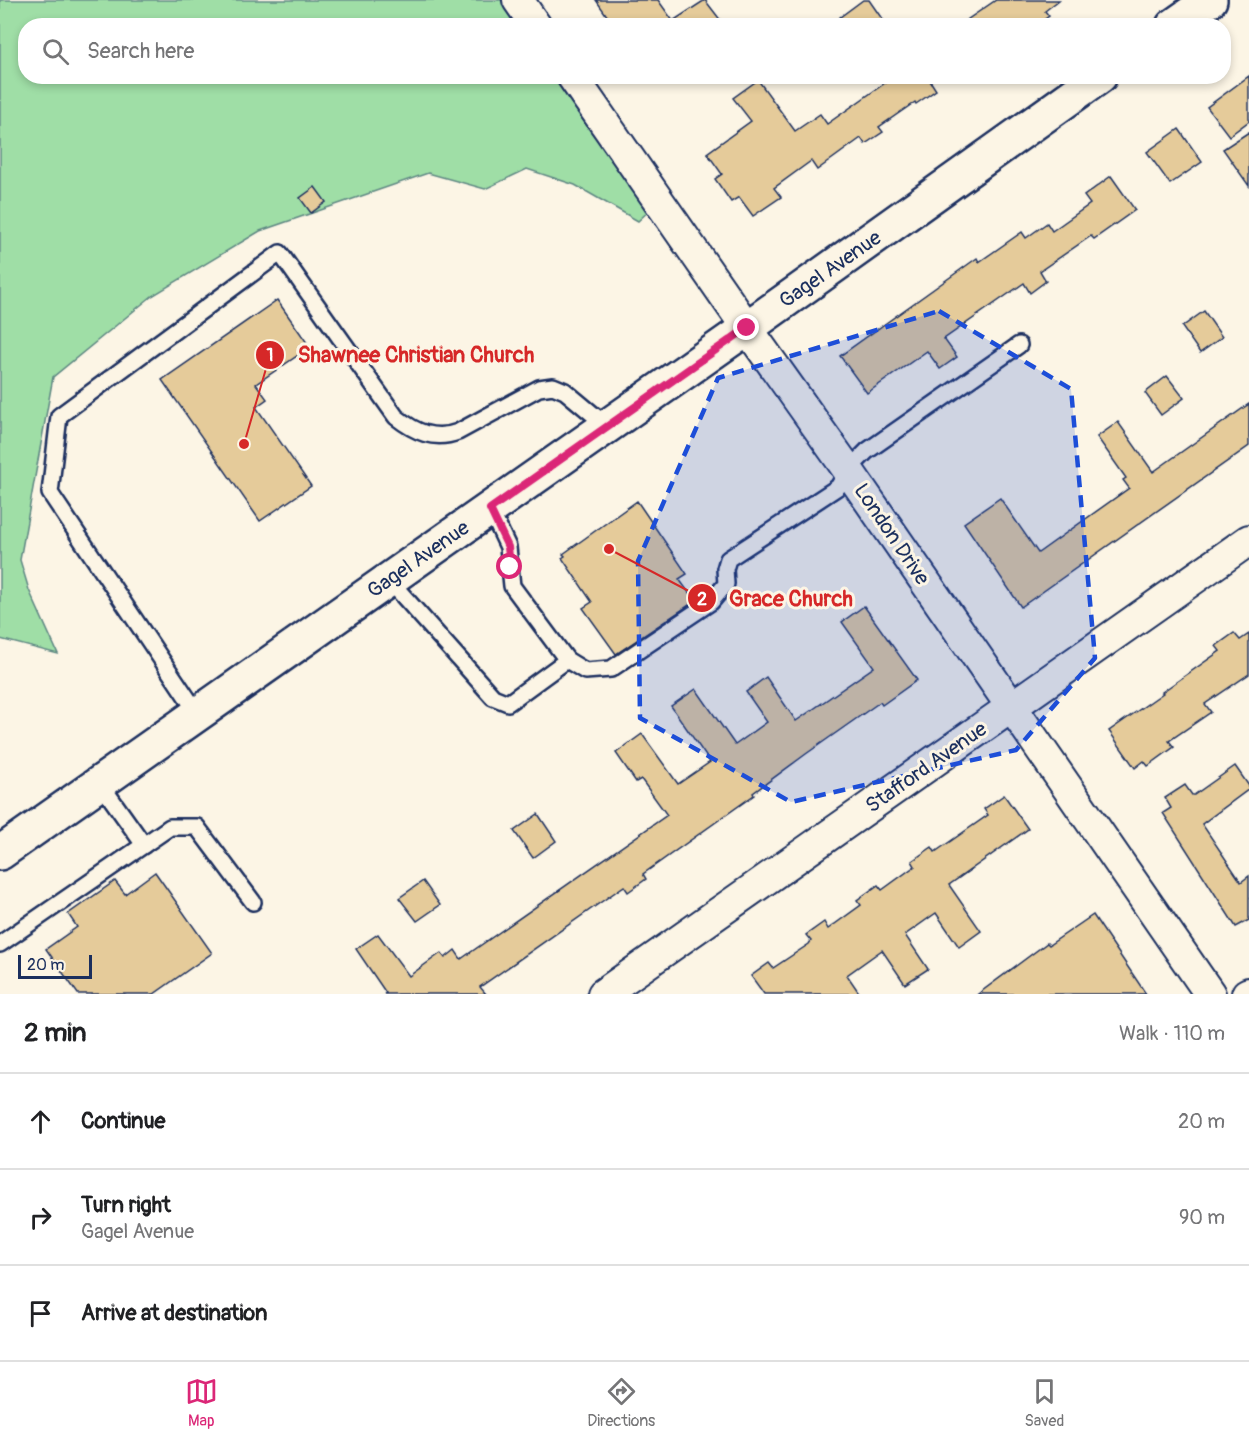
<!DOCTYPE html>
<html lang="en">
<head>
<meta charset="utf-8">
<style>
	body { margin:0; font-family:Pangolin,sans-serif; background:#f6f6f6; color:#202124 }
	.scale { position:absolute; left:18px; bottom:15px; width:74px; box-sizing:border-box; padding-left:6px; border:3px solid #1b2f5e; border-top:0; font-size:16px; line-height:21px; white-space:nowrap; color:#1b2f5e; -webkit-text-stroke:4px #fcf5e5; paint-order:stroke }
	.stop { position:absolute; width:18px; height:18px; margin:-14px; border:4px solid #db2777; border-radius:50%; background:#fff }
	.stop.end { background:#db2777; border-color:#fff; box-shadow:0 2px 6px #0008 }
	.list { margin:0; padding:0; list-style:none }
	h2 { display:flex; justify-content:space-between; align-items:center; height:78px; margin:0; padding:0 24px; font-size:26px }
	h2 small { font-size:20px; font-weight:400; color:#757577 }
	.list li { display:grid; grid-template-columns:39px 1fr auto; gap:18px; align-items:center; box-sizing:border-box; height:96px; padding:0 24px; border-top:2px solid #e0e0e0 }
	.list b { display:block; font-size:22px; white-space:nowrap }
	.list p { margin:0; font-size:20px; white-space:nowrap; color:#757577 }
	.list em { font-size:20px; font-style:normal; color:#757577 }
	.icon { flex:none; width:33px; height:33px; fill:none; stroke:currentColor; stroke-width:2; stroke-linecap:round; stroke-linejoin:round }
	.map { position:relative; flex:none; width:1249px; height:994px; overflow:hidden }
	.search { position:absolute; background:#fff; box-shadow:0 3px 9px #0003; left:18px; right:18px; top:18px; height:66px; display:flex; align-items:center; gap:15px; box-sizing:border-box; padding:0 21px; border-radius:24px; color:#757577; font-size:22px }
	.sheet { height:366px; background:#fff }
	nav { display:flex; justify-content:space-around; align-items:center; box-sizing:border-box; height:84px; border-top:2px solid #e0e0e0; background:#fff; font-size:16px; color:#757577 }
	nav a { display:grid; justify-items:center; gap:3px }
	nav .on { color:#db2777 }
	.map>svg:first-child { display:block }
	.green { fill:#9fdea6; stroke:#5d8682; stroke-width:1.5 }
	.building { fill:#e5cb9a; stroke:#1b2f5e; stroke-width:1.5 }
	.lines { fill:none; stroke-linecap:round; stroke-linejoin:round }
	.lane-casing { stroke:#1b2f5e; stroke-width:20 }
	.street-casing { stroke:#1b2f5e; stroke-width:34 }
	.secondary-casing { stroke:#1b2f5e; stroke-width:38 }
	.lane { stroke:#fcf5e5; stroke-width:15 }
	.street { stroke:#fcf5e5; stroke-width:30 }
	.secondary { stroke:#fcf5e5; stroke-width:33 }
	.route { stroke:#db2777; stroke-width:8 }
	.marked { fill:#1d4ed8; fill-opacity:0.2; stroke:#1d4ed8; stroke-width:4.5; stroke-dasharray:12 8; stroke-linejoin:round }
	.labels { text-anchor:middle; stroke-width:6; stroke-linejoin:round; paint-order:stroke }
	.street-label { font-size:21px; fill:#1b2f5e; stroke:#fcf5e5 }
	.leader { fill:none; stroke:#d62828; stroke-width:2 }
	.callout-dot { fill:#d62828; stroke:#fcf5e5; stroke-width:2 }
	.mark-label { font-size:18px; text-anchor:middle; font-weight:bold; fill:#fff }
	.callout-label { font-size:22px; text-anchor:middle; font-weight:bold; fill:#d62828; stroke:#fcf5e5; stroke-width:6; stroke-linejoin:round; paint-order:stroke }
</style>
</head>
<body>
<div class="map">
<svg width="1249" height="994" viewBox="0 0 1249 994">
	<rect width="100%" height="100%" fill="#fcf5e5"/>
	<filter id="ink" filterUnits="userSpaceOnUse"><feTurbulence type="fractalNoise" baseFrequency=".0167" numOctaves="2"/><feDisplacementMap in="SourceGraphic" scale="12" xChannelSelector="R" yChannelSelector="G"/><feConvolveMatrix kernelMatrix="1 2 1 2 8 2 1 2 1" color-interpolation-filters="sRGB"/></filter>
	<g filter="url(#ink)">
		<polygon class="green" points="0,0 501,0 518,25 26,26 26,76 553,77 592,133 651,209 638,221 575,185 527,169 485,189 428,173 260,231 152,296 53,377 20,560 29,590 58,654 0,639"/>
		<g class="building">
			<polygon points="596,0 658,0 673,21 705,0 725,26 614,26"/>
			<polygon points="863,0 869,0 887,26 828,26"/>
			<polygon points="996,0 1059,0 1045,11 1049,16 1035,26 958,26"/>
			<polygon points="895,76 927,76 936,90 916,104 915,102 879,127 883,132 865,144 861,138 817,170 811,161 774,188 781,197 753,216 739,197 731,202 715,179 722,174 707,153 751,121 733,98 758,80 795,131 820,114 827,124"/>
			<polygon points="1249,76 1249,121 1229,136 1207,107"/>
			<polygon points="1179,129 1202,162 1170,184 1147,152"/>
			<polygon points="1249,132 1249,186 1223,149"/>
			<polygon points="1111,176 1135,210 1094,239 1091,236 1040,271 1046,281 1030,293 1024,283 944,339 957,357 940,369 927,351 867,393 840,356 977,258 979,262 1022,232 1026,238 1047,223 1052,231 1090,204 1084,196"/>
			<polygon points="315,187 326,202 311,213 300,198"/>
			<polygon points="277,300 310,347 256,384 267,399 256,407 311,486 260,521 162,380"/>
			<polygon points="1204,311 1222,337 1200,353 1182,327"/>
			<polygon points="1167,376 1184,398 1161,415 1145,393"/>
			<polygon points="1249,404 1249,446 1021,607 964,523 1000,498 1038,553 1129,488 1123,480 1126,478 1097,437 1118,422 1153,472"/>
			<polygon points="637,501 687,574 679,579 695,601 616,654 583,608 592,602 562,558 565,556 563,554"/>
			<polygon points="864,606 917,680 882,705 880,702 806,754 753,793 754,795 643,874 646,879 628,892 624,886 480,987 486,994 384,994 386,993 356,949 378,934 409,976 441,953 445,958 455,950 461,959 667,815 641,779 636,782 616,753 642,734 678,784 710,762 671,706 696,689 735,745 767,722 746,692 766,677 796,721 874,667 842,622"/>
			<polygon points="1234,633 1240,640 1249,634 1249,674 1205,704 1211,712 1169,741 1174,747 1148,766 1144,761 1135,768 1109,731 1163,693 1162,692 1220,651 1216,646"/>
			<polygon points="1235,766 1249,786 1249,789 1202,824 1241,882 1249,876 1249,920 1236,927 1163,813 1171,808 1165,798 1185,785 1192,795 1194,795"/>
			<polygon points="1004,795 1028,829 949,885 981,931 959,947 936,913 905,935 928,969 905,984 882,950 847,975 860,994 764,994 751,976 769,963 773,968 809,944 811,941 806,935 824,922 828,929 861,905 857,900 878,885 882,890 915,866 912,861 932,847 935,852 988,815 984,809"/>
			<polygon points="538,814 556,841 533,858 514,831"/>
			<polygon points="155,872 212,953 154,994 78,994 46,949 77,927 68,914 115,881 125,894"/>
			<polygon points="423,881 440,905 417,921 399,898"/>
			<polygon points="1093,915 1146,994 978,994 1047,943 1049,945"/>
		</g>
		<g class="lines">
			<defs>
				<g id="lane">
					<polyline points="490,509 508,547 512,586 567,660 585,671 611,669 711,602 726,584 725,569 728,559 838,487 848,470 867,451 1019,345"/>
					<polyline points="389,580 493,697 508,703 567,660"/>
					<path d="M198 714 50 493 59 416 280 253 396 417C415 432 434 441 458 432L539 388 553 386 565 391 607 426"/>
					<polyline points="100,783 144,845"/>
					<polyline points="0,944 170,827 197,827 253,902"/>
				</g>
				<g id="street">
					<polyline points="518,0 536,26"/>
					<polyline points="572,76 747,328 848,470 1210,994"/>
					<polyline points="603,994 1249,540"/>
					<polyline points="1247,994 1249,993"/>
				</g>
				<g id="secondary">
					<polyline points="1173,26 1210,0"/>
					<polyline points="0,853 747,328 1100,76"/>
				</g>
			</defs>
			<use href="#lane" class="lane-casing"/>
			<use href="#street" class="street-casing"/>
			<use href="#secondary" class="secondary-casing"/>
			<use href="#lane" class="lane"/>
			<use href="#street" class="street"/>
			<use href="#secondary" class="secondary"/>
		</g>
	</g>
	<g class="lines" filter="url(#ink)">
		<polyline class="route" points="510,567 508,547 490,509 747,328"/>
	</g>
	<path class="marked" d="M939 311 1071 389 1095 658 1016 750 791 802 640 718 638 561 718 378Z"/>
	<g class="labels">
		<g class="street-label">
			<text transform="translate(830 269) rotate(-35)" y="7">Gagel Avenue</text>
			<text transform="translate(892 534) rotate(56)" y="7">London Drive</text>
			<text transform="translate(418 559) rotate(-35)" y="7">Gagel Avenue</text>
			<text transform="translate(926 767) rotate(-35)" y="7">Stafford Avenue</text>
		</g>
	</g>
	<path class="leader" d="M244 444L270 355M609 549L702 598"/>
	<g class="callout-dot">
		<circle cx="244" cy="444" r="6"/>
		<circle cx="609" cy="549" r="6"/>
		<circle cx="270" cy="355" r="15"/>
		<circle cx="702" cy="598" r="15"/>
	</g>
	<g class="mark-label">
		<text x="270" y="361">1</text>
		<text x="702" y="605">2</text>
	</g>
	<g class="callout-label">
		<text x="416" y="362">Shawnee Christian Church</text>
		<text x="791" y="606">Grace Church</text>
	</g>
</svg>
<div class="scale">20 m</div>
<div class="stop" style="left:510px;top:567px"></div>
<div class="stop end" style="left:747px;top:328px"></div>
<div class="search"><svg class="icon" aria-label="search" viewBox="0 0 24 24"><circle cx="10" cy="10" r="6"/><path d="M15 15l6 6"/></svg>Search here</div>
</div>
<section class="sheet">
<h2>2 min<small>Walk · 110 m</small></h2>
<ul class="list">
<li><svg class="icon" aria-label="ahead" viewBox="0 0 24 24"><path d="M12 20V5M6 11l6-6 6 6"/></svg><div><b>Continue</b></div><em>20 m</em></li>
<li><svg class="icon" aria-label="right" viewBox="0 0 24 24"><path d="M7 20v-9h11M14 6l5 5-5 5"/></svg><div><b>Turn right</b><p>Gagel Avenue</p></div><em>90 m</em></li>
<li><svg class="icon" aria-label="arrive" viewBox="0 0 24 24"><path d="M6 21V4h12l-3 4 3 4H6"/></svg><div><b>Arrive at destination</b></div></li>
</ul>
</section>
<nav>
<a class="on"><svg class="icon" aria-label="map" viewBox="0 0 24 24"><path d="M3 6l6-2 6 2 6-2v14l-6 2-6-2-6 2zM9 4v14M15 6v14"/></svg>Map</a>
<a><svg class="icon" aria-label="directions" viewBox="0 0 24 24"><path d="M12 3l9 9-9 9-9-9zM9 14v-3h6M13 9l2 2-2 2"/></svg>Directions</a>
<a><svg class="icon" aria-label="saved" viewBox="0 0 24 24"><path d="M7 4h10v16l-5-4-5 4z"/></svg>Saved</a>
</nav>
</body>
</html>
